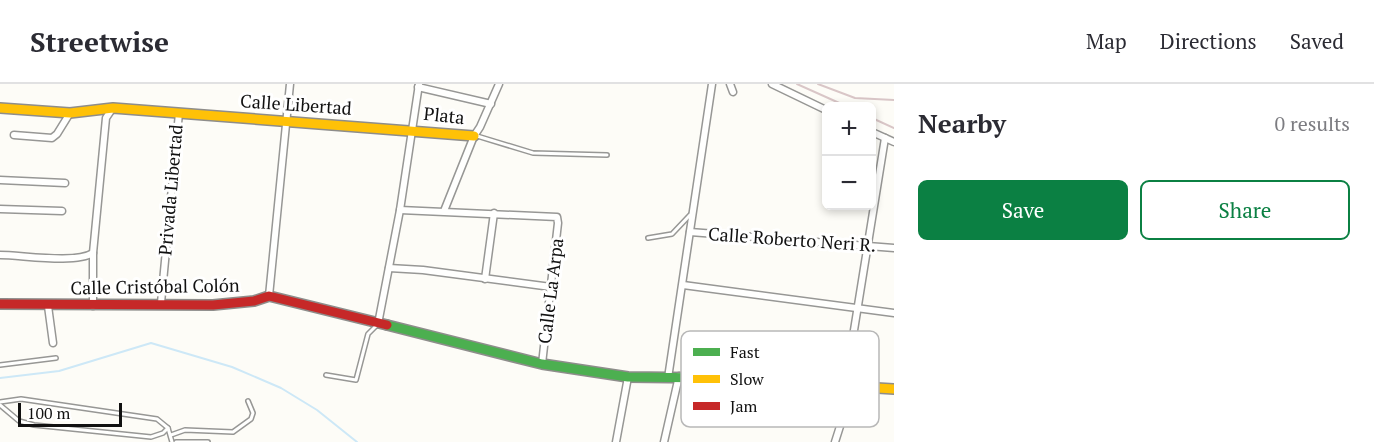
<!DOCTYPE html>
<html lang="en">
<head>
<meta charset="utf-8">
<style>
	body { margin:0; font-family:"PT Serif",serif; background:#f7f7f7; color:#2b2b33 }
	.controls { position:absolute; right:18px; top:18px; display:grid; overflow:hidden; border-radius:9px; box-shadow:0 3px 9px #0003 }
	.controls button { width:54px; height:54px; display:grid; place-items:center; padding:0; border:0; border-bottom:2px solid #e1e1e2; background:#fff; color:#2b2b33; font:30px sans-serif }
	.scale { position:absolute; left:18px; bottom:15px; width:104px; box-sizing:border-box; padding-left:6px; border:3px solid #111; border-top:0; font-size:16px; line-height:21px; white-space:nowrap; color:#111; -webkit-text-stroke:4px #fff; paint-order:stroke }
	.list { margin:0; padding:0; list-style:none }
	h2 { display:flex; justify-content:space-between; align-items:center; height:78px; margin:0; padding:0 24px; font-size:26px }
	h2 small { font-size:20px; font-weight:400; color:#7c7c81 }
	.actions { display:flex; gap:12px; padding:18px 24px }
	.actions a { flex:1; padding:14px 0; border:2px solid #0b8043; border-radius:9px; text-align:center; font-size:21px; color:#0b8043 }
	.actions .main { background:#0b8043; color:#fff }
	.map { position:relative; flex:none; width:894px; height:358px; overflow:hidden }
	header { display:flex; align-items:center; gap:36px; box-sizing:border-box; height:84px; padding:0 30px; background:#fff; border-bottom:2px solid #e1e1e2 }
	header strong { font-size:28px }
	nav { display:flex; gap:33px; margin-inline-start:auto; font-size:21px }
	main { display:flex }
	aside { flex:1; background:#fff }
	.map>svg:first-child { display:block }
	.lines { fill:none; stroke-linecap:round; stroke-linejoin:round }
	.stream { stroke:#cde8f7; stroke-width:2 }
	.lane-casing { stroke:#979795; stroke-width:6 }
	.street-casing { stroke:#979795; stroke-width:9 }
	.fast-casing { stroke:#8e8d8b; stroke-width:12 }
	.slow-casing { stroke:#8e8d8b; stroke-width:12 }
	.jam-casing { stroke:#8e8d8b; stroke-width:12 }
	.lane { stroke:#fffffe; stroke-width:3 }
	.street { stroke:#fffffe; stroke-width:6 }
	.fast { stroke:#4caf50; stroke-width:9 }
	.slow { stroke:#ffc107; stroke-width:9 }
	.jam { stroke:#c62828; stroke-width:9 }
	.rail { stroke:#d9c6c7; stroke-width:2 }
	.labels { text-anchor:middle; stroke-width:6; stroke-linejoin:round; paint-order:stroke }
	.street-label { font-size:18px; fill:#111; stroke:#fff }
	.key { fill:#fff; stroke:#b8b8b8; stroke-width:1.5 }
	.key-label { font-size:16px; fill:#111 }
</style>
</head>
<body>
<header>
<strong>Streetwise</strong>
<nav><a>Map</a><a>Directions</a><a>Saved</a></nav>
</header>
<main>
<div class="map">
<svg width="894" height="358" viewBox="0 0 894 358">
	<rect width="100%" height="100%" fill="#fdfcf7"/>
	<g class="lines">
		<polyline class="stream" points="0,294 59,287 151,259 232,283 281,304 317,326 357,358"/>
		<defs>
			<g id="lane">
				<polyline points="477,52 533,69 607,71"/>
				<polyline points="648,154 672,150 690,131"/>
				<polyline points="0,281 56,274"/>
				<polyline points="326,291 356,296 368,250 376,242"/>
				<polyline points="0,318 21,315 157,335 168,344 172,358"/>
				<polyline points="0,321 19,337 34,341 151,353 163,349 168,344"/>
				<polyline points="171,351 185,346 233,348 251,335 253,329 248,317"/>
				<polyline points="176,358 208,358"/>
			</g>
			<g id="street">
				<polyline points="730,0 733,8"/>
				<polyline points="772,0 826,26"/>
				<polyline points="418,3 491,20"/>
				<polyline points="872,48 894,58"/>
				<polyline points="14,51 52,54 57,50 70,29"/>
				<polyline points="0,96 65,99"/>
				<polyline points="0,125 62,127"/>
				<polyline points="400,126 557,133 558,139 542,280"/>
				<polyline points="444,127 474,52 480,43 499,0"/>
				<polyline points="690,148 894,164"/>
				<path d="M0 171C22 171 75 180 93 169"/>
				<polyline points="389,184 423,186 551,203"/>
				<polyline points="485,195 494,129"/>
				<polyline points="683,201 894,229"/>
				<polyline points="269,212 290,0"/>
				<polyline points="161,219 179,29"/>
				<polyline points="48,222 53,259"/>
				<polyline points="93,222 93,169 106,34 112,25"/>
				<polyline points="378,240 400,126 419,0"/>
				<polyline points="668,294 712,0"/>
				<polyline points="787,299 793,266"/>
				<polyline points="616,358 628,293"/>
				<polyline points="664,358 679,292"/>
				<polyline points="835,358 842,336 845,302 885,54"/>
			</g>
			<polyline id="fast" points="387,241 542,280 628,293 711,294"/>
			<g id="slow">
				<polyline points="0,24 70,29 113,24 474,52"/>
				<polyline points="711,294 894,305"/>
			</g>
			<polyline id="jam" points="0,220 213,221 254,217 269,212 387,241"/>
		</defs>
		<use href="#lane" class="lane-casing"/>
		<use href="#street" class="street-casing"/>
		<use href="#fast" class="fast-casing"/>
		<use href="#slow" class="slow-casing"/>
		<use href="#jam" class="jam-casing"/>
		<use href="#lane" class="lane"/>
		<use href="#street" class="street"/>
		<use href="#fast" class="fast"/>
		<use href="#slow" class="slow"/>
		<use href="#jam" class="jam"/>
		<g class="rail">
			<polyline points="797,0 846,22"/>
			<polyline points="818,0 855,14 894,16"/>
			<polyline points="872,34 894,44"/>
		</g>
	</g>
	<g class="labels">
		<g class="street-label">
			<text transform="translate(296 21) rotate(4)" y="6">Calle Libertad</text>
			<text transform="translate(444 32) rotate(6)" y="6">Plata</text>
			<text transform="translate(171 106) rotate(-85)" y="6">Privada Libertad</text>
			<text transform="translate(792 156) rotate(4)" y="6">Calle Roberto Neri R.</text>
			<text transform="translate(155 203) rotate(-1)" y="6">Calle Cristóbal Colón</text>
			<text transform="translate(551 207) rotate(-83)" y="6">Calle La Arpa</text>
		</g>
	</g>
	<rect x="681" y="247" width="198" height="96" rx="9" class="key"/>
	<rect x="693" y="264" width="27" height="8" fill="#4caf50"/>
	<rect x="693" y="291" width="27" height="8" fill="#ffc107"/>
	<rect x="693" y="318" width="27" height="8" fill="#c62828"/>
	<g class="key-label">
		<text x="730" y="274">Fast</text>
		<text x="730" y="301">Slow</text>
		<text x="730" y="328">Jam</text>
	</g>
</svg>
<div class="controls">
<button>+</button>
<button>−</button>
</div>
<div class="scale">100 m</div>
</div>
<aside>
<h2>Nearby<small>0 results</small></h2>
<ul class="list">
</ul>
<div class="actions"><a class="main">Save</a><a>Share</a></div>
</aside>
</main>
</body>
</html>
